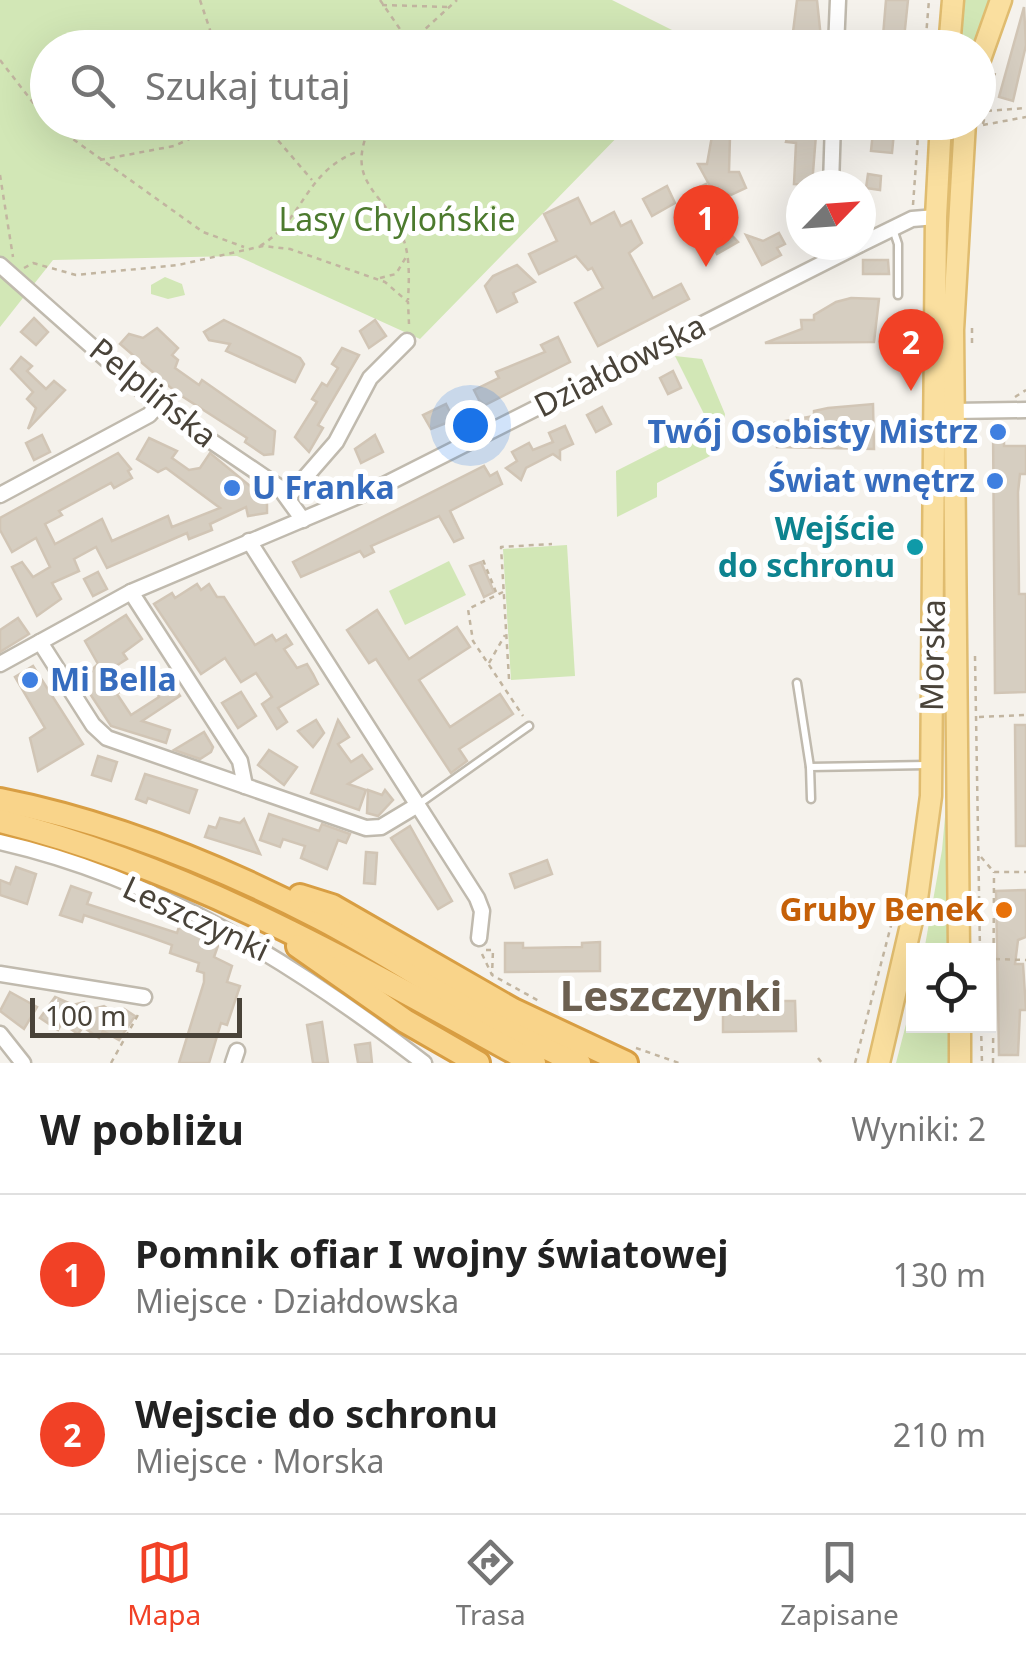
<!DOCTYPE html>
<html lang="pl">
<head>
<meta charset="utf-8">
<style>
	body { margin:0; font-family:"Noto Sans",sans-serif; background:#f6f6f6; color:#222 }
	.controls { position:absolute; right:30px; bottom:30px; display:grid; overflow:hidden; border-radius:0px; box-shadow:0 10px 40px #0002 }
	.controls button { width:90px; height:90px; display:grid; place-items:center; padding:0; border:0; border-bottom:2px solid #e0e0e0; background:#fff; color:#222; font:50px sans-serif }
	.compass { position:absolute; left:786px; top:170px; width:90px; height:90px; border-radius:50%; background:#fff; box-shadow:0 10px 40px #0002; rotate:65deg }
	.scale { position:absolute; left:30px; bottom:25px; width:212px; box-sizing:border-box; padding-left:10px; border:5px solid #494339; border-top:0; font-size:28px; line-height:35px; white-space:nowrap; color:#494339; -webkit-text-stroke:8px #fff; paint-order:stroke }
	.you { position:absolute; left:470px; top:425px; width:35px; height:35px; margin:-25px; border:8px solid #fff; border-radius:50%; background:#1a73e8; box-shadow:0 0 0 15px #1a73e833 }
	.badge { display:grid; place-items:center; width:65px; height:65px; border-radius:50%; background:#f14126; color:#fff; font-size:32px; font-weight:700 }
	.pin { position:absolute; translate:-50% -82px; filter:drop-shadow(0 2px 5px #0008) }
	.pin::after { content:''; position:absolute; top:52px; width:35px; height:30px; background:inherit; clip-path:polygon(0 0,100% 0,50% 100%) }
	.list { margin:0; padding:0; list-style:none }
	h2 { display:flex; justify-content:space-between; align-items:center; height:130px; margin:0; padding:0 40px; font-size:42px }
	h2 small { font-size:32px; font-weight:400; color:#767676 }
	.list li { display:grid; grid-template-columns:65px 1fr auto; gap:30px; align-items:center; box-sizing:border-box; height:160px; padding:0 40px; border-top:2px solid #e0e0e0 }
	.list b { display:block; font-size:38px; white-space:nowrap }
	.list p { margin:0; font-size:32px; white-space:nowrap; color:#767676 }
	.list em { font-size:32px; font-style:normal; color:#767676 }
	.icon { flex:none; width:55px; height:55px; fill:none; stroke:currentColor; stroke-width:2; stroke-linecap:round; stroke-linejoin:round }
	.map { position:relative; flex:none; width:1026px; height:1063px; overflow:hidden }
	.search { position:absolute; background:#fff; box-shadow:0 10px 40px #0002; left:30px; right:30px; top:30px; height:110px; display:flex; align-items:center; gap:25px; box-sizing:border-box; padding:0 35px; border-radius:55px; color:#767676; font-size:38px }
	.sheet { height:450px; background:#fff }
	nav { display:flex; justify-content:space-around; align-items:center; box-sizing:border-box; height:140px; border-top:2px solid #e0e0e0; background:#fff; font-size:28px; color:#767676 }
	nav a { display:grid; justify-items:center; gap:5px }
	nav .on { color:#f14126 }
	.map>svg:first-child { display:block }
	.green { fill:#d2e7b6 }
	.building { fill:#d6cec1; stroke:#d1c5b5; stroke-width:2.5 }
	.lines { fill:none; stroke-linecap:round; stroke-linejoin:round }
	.service-casing { stroke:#c0baae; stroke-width:11 }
	.minor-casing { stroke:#c0baae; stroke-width:19 }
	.primary-casing { stroke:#e0bc6f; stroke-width:25 }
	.trunk-casing { stroke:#d89e43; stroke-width:28 }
	.path { stroke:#c2b5a0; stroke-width:2.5; stroke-dasharray:5 5; stroke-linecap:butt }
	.service { stroke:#fff; stroke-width:6 }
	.minor { stroke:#fff; stroke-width:14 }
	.primary { stroke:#fadf9f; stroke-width:20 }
	.trunk { stroke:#f9d48a; stroke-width:22 }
	.shop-dot { fill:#3f7fe0; stroke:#fff; stroke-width:4 }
	.culture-dot { fill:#0f9aa8; stroke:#fff; stroke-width:4 }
	.food-dot { fill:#e8710a; stroke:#fff; stroke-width:4 }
	.labels { text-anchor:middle; stroke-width:10; stroke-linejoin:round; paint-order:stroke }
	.park-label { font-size:32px; fill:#4c7a2e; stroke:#fff }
	.street-label { font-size:32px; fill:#494339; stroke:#fff }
	.shop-label { font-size:32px; font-weight:bold; fill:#366cbe; stroke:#fff; text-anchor:end }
	.culture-label { font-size:32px; font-weight:bold; fill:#0d838f; stroke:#fff; text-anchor:end }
	.food-label { font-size:32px; font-weight:bold; fill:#c56008; stroke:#fff; text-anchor:end }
	.district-label { font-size:42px; font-weight:bold; fill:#6c6051; stroke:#fff }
</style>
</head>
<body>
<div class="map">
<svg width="1026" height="1063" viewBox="0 0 1026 1063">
	<rect width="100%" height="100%" fill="#f5f2ec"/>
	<g class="green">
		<polygon points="0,0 612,0 682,35 674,48 48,48 48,122 631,123 420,339 237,256 53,260 0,327"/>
		<polygon points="963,0 991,0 976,47 958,48"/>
		<polygon points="165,277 182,284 185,295 168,299 151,294 151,285"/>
		<polygon points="675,356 702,359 725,414 720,451 657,483 657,497 617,517 616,471 709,424"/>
		<polygon points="567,545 575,676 511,680 503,549"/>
		<polygon points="449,561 466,595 405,625 389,591"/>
		<polygon points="948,784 950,950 924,951 942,850"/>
		<polygon points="913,997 914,1026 952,1026 952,1063 896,1063"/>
	</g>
	<g class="building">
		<polygon points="797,0 817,0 822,48 791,48"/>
		<polygon points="886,0 908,0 903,48 882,48"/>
		<polygon points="1024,7 1026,45 1013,101 999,97"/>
		<polygon points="791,122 817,122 812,185 794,184 796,143 786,142"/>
		<polygon points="874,122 895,122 892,153 871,151"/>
		<polygon points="712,136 730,137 729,172 739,172 746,188 731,195 710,186 698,164 707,164"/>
		<polygon points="868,174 881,176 880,190 866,188"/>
		<polygon points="706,184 716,203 699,212 686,194"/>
		<polygon points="667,186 675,203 652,216 643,199"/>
		<polygon points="578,198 591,224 614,212 621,226 631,221 642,243 629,253 653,298 681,284 689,299 598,346 575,303 603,288 592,268 588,270 576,256 539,274 529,254 557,241 544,214"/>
		<rect x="789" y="205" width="12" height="20"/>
		<polygon points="725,228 738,242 717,254 708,236"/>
		<polygon points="779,233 785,244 777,248 781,255 762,265 746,235 763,241"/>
		<polygon points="863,260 888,260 889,274 863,274"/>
		<polygon points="517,265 535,282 513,293 517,302 497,312 485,286 493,276"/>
		<polygon points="851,298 879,299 874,342 765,343 802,329 801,320 814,320 814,315 836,302"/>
		<polygon points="34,318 48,332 36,345 21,332"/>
		<polygon points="224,320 300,358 304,364 295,382 226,351 230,344 209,340 204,332"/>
		<polygon points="375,320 386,336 369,348 360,331"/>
		<polygon points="157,328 178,348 172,355 178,360 175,368 199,385 202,380 275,431 273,454 264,455 245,442 247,438 177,393 120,344 129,334 143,338"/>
		<polygon points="558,337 570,362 485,405 479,400 474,390 499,378 496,372 545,352 541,345"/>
		<polygon points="342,348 359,355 318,425 323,428 309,452 295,437 317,402 312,399 322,383 327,386 338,368 332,364"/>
		<polygon points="21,357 32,366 27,371 46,389 54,381 65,390 28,429 36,408 27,399 33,392 11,369"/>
		<polygon points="673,371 681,388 668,394 660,378"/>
		<polygon points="446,404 454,420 431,429 423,415"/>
		<polygon points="873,404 874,449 777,447 774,423 814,416 814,411 828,408"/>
		<polygon points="602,407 611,424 596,432 587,415"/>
		<polygon points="993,425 1004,425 1004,446 1026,446 1026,474 1020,474 1018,492 1019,594 1026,594 1026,692 995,693"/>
		<polygon points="565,426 573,444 560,450 560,459 553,454 526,468 521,480 506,468 517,461 512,452 529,443 533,450 553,442 549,433"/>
		<polygon points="42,435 50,452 34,460 26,443"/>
		<polygon points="375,435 383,452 361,463 355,449"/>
		<polygon points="149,438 177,451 172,458 189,470 200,468 210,453 267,500 267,513 248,516 246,507 210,524 212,530 189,539 187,533 107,568 96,547 74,559 79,571 52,583 61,599 37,616 12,567 22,562 33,577 50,567 36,538 12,552 0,530 0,518 118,453 131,469 128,471 132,478 114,488 111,483 59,511 62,515 45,524 55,544 102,519 112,541 168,516 172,527 220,508 166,468 158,472 137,459"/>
		<polygon points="484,466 490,476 497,472 502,484 450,511 463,538 454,542 439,516 371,546 374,552 364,557 360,551 301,577 293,562"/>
		<polygon points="481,562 494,592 484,597 470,566"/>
		<polygon points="98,572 107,589 93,596 84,579"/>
		<polygon points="197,584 201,590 209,584 217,597 224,597 255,645 272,635 276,641 286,635 292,644 284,649 297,668 307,664 313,674 318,684 278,708 287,722 277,729 262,704 272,697 256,673 241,682 225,658 201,674 154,604 172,593 175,598"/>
		<polygon points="377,610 409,659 457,627 470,647 419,680 450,727 500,694 513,714 459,749 467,761 451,773 376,659 369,663 347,630"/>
		<polygon points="126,615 142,639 123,653 127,659 116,666 128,686 117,694 131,715 159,697 153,686 167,676 180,696 142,721 170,730 166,743 111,726 81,680 98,664 85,641"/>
		<polygon points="18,618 29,634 0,652 0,630"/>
		<polygon points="33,666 83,744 38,771 30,738 45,728 15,677"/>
		<polygon points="241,692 256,716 238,728 222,703"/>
		<polygon points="316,720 324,733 313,747 298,731"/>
		<polygon points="338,720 349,737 338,744 351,762 362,755 372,769 348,784 366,790 359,810 311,793"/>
		<polygon points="1015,725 1026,725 1026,846 1016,846"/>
		<polygon points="204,732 213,747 211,752 200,759 174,750"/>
		<polygon points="269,750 297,767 284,785 258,765"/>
		<polygon points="98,756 117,762 111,781 92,775"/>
		<polygon points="145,774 197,790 189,813 148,798 146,803 136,799"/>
		<polygon points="368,790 382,795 385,790 393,800 378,816 367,813"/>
		<polygon points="269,814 319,831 322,824 350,834 346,843 338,840 327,869 301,858 305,846 283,839 280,847 260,840"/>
		<polygon points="220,818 240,823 244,819 260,854 205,837 209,826 216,828"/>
		<polygon points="410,826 452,901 438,909 391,838"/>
		<polygon points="366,852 377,853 375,884 364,883"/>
		<polygon points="547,860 552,874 515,888 510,874"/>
		<polygon points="16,867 36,874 27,904 0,895 0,880 10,884"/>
		<polygon points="71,886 91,893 87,904 177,933 180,924 220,940 214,957 232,966 227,982 240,986 227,1025 221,1023 209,1063 179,1063 204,982 204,973 197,971 199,963 170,953 172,945 147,936 84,915 82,922 60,915"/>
		<polygon points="1026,890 1026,937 1018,940 1015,964 1023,964 1026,1010 1020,1010 1018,1055 999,1055 996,891"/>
		<polygon points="600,942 600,971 505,972 505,943 523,943 523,948 582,947 582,943"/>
		<polygon points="10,992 37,1007 24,1029 0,1011"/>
		<polygon points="55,997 73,1005 84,1002 93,1009 104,1006 114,1013 124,1009 135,1016 119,1040 103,1031 99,1038 83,1027 78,1034 62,1023 58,1030 40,1018"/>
		<polygon points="731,1001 795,1001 796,1031 723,1032 723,1002"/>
		<polygon points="322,1022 328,1063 313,1063 307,1025"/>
		<polygon points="370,1043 372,1063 358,1063 355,1045"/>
	</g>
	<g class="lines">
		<defs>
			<g id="service">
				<polyline points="893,229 898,244 898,295"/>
				<polyline points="797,683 810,767"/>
				<polyline points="811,799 810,767 927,765"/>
				<polyline points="416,806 529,726"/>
			</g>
			<g id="minor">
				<polyline points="836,48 838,0"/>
				<polyline points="831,185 833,122"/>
				<polyline points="861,244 912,219 936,217"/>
				<polyline points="0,265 158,405 279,487 303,520"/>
				<polyline points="954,411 1026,410"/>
				<polyline points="0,495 149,415 158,405"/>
				<polyline points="289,496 336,442 370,378 407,341"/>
				<polyline points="249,541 477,898 482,911 479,938"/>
				<polyline points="131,592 240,761 245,786"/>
				<polyline points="40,642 93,725 107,738 366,828 381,827 416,806"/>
				<polyline points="0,664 131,592 382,486 859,245"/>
				<path d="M0 842C159 878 297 965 424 1063"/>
				<polyline points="0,974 144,997"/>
				<polyline points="0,1034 23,1063"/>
				<polyline points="233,1063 237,1051"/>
			</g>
			<g id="primary">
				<polyline points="949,48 953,0"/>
				<polyline points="978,65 1001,0"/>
				<polyline points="959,951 953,330 965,122"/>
				<polyline points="960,1026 960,1063"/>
				<polyline points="879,1063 917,899 931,796 936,217 941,122"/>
			</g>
			<g id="trunk">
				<path d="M0 800C111 822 220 866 320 918 408 964 488 1024 579 1063"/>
				<path d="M0 821C193 869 361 968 534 1063"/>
				<polyline points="300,896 332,906 513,1010 626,1063"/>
				<polyline points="298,946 405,1021 478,1063"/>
			</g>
		</defs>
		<use href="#service" class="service-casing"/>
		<use href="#minor" class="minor-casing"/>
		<use href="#primary" class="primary-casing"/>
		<use href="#trunk" class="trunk-casing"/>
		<g class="path">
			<polyline points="200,0 216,48"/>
			<polyline points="380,0 413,48"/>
			<polyline points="382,5 449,7"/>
			<polyline points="411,42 457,0"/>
			<polyline points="925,48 929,0"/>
			<polyline points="0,60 48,122"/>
			<polyline points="987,111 1026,108"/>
			<polyline points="49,122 203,232 244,247"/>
			<polyline points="255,122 270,131 312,180"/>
			<path d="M372 122C340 188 390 191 405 244 410 262 409 282 408 300"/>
			<polyline points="983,124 995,73"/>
			<polyline points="983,125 1026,117"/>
			<polyline points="100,160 174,146 227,122"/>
			<polyline points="0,175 13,257"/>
			<polyline points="913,205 919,122"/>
			<path d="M260 246C305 219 304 171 359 151"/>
			<polyline points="24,268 33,263 76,275 178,265 263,246 290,249 385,282 408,302 409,324"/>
			<polyline points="380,278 396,274 406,257"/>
			<polyline points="972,343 972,326"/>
			<polyline points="1015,397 1026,390"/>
			<polyline points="483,560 496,592"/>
			<polyline points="503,592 468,609 473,641 523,716"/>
			<polyline points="975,656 980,951"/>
			<polyline points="489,663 505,635"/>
			<polyline points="509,679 501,547 552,544"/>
			<polyline points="979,717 1026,715"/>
			<polyline points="981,857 994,872 1026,872"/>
			<polyline points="486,950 493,950 492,975"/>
			<polyline points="482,954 492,975 539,1001"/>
			<polyline points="995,959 1026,960"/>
			<polyline points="981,1026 982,1063"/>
			<polyline points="636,1048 679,1063"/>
			<polyline points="818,1058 822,1063"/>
			<polyline points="111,1063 139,1013"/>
			<polyline points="855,1063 899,895"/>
			<polyline points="993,1063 994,872"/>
		</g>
		<use href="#service" class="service"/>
		<use href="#minor" class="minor"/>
		<use href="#primary" class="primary"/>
		<use href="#trunk" class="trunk"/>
	</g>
	<g class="shop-dot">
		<circle cx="998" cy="432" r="10"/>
		<circle cx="995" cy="481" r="10"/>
		<circle cx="232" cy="488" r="10"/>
		<circle cx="30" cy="680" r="10"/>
	</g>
	<circle class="culture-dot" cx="915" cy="547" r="10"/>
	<circle class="food-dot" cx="1004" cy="910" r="10"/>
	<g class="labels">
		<g class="park-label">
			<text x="397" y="231">Lasy Chylońskie</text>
		</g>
		<g class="street-label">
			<text transform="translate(620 366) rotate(-27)" y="11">Działdowska</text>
			<text transform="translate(153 393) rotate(39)" y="11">Pelplińska</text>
			<text transform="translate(933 655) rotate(-89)" y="11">Morska</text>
			<text transform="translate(196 919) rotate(25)" y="11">Leszczynki</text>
		</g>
		<g class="shop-label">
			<text x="978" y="443">Twój Osobisty Mistrz</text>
			<text x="975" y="492">Świat wnętrz</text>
			<text x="252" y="499" text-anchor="start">U Franka</text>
			<text x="50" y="691" text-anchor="start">Mi Bella</text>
		</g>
		<g class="culture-label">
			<text x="895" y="540">Wejście<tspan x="895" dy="37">do schronu</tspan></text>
		</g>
		<g class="food-label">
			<text x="984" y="921">Gruby Benek</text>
		</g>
		<g class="district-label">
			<text x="671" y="1011">Leszczynki</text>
		</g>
	</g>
</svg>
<div class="controls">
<button><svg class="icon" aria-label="locate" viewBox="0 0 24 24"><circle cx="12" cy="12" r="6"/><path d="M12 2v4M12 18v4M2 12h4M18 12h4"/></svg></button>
</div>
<svg class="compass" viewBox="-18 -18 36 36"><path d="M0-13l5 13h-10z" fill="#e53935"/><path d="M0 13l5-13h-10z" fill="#767676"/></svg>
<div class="scale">100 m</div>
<div class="you"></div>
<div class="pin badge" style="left:706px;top:267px">1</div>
<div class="pin badge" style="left:911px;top:391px">2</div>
<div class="search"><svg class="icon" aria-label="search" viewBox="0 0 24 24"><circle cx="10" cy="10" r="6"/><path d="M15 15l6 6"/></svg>Szukaj tutaj</div>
</div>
<section class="sheet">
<h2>W pobliżu<small>Wyniki: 2</small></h2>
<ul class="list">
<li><span class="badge">1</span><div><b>Pomnik ofiar I wojny światowej</b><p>Miejsce · Działdowska</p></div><em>130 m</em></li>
<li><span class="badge">2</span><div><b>Wejscie do schronu</b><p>Miejsce · Morska</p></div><em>210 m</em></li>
</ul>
</section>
<nav>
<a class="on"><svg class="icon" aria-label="map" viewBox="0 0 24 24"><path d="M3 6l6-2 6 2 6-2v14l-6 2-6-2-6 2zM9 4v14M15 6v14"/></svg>Mapa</a>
<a><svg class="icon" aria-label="directions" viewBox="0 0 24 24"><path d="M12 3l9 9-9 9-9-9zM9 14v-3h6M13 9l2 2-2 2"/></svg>Trasa</a>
<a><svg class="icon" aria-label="saved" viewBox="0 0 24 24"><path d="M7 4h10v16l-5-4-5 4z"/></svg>Zapisane</a>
</nav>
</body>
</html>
